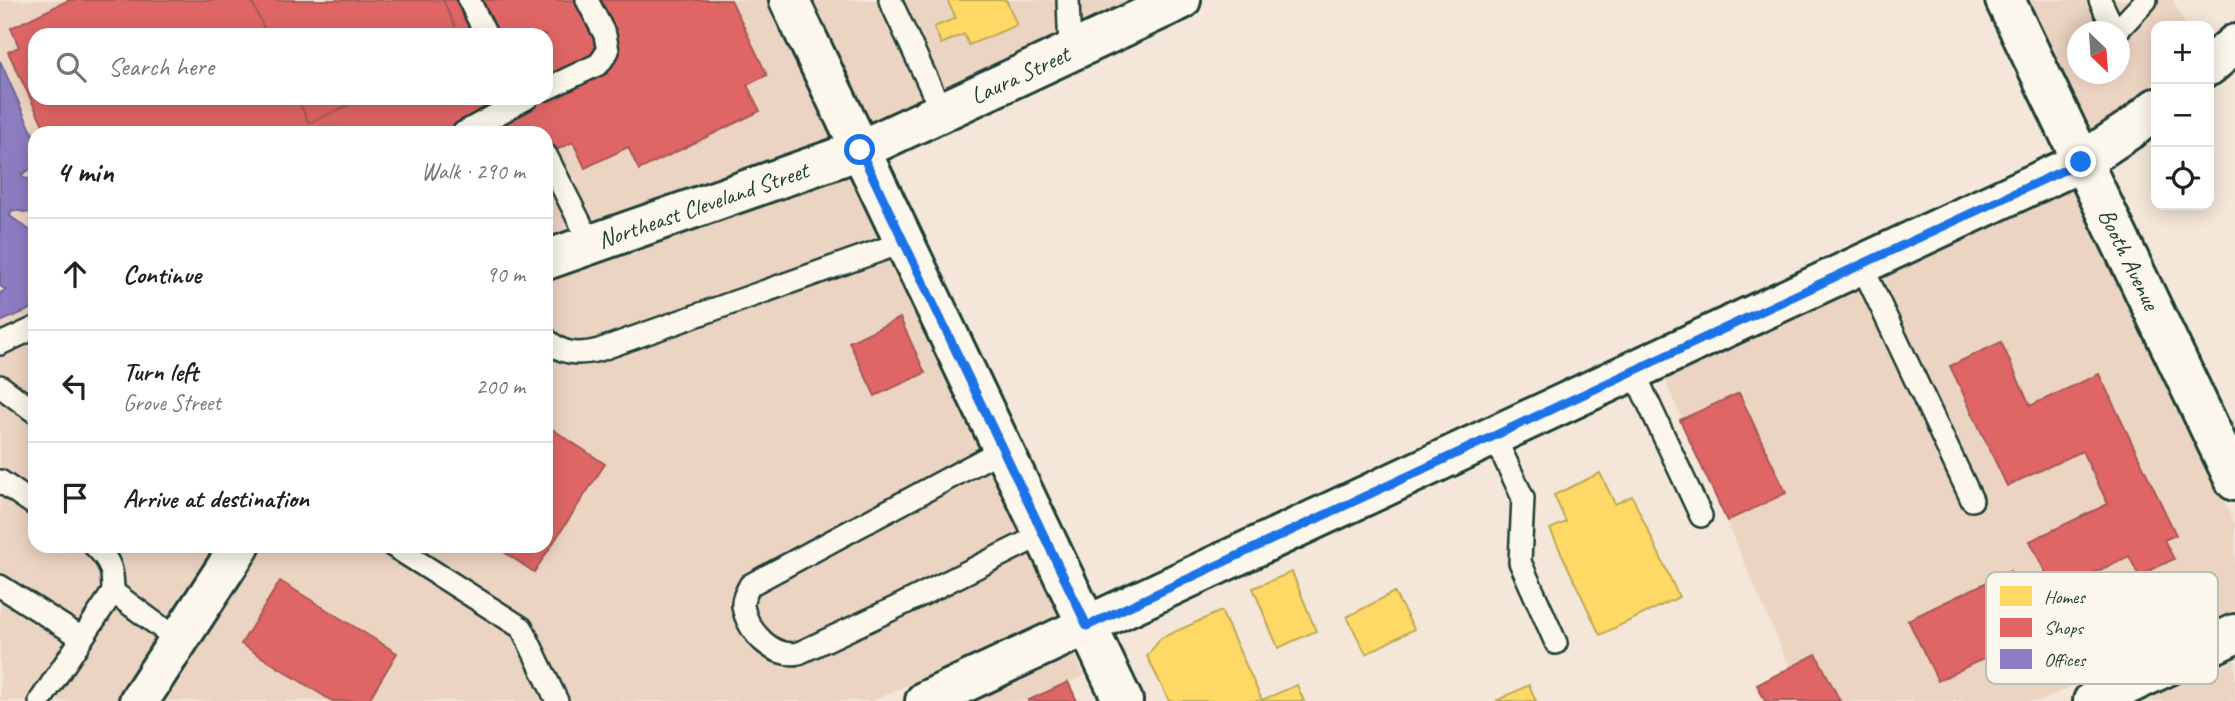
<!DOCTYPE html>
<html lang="en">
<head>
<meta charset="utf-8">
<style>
	body { margin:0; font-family:Caveat,sans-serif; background:#f6f6f6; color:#222 }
	.controls { position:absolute; right:21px; top:21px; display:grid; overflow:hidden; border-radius:14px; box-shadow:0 4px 18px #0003 }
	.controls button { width:63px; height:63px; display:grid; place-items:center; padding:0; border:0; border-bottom:2px solid #e0e0e0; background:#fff; color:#222; font:35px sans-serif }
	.compass { position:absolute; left:2067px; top:21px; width:63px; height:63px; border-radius:50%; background:#fff; box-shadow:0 4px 18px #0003; rotate:155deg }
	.stop { position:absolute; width:21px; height:21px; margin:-16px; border:5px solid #1a73e8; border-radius:50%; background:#fff }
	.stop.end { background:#1a73e8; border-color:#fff; box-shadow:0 2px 7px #0008 }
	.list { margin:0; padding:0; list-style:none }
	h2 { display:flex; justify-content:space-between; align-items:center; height:91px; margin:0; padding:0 28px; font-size:30px }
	h2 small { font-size:23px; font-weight:400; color:#767676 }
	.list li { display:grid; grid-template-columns:46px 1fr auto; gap:21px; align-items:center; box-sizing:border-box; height:112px; padding:0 28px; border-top:2px solid #e0e0e0 }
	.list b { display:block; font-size:26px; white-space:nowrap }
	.list p { margin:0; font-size:23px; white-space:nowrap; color:#767676 }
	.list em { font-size:23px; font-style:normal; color:#767676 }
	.icon { flex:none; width:38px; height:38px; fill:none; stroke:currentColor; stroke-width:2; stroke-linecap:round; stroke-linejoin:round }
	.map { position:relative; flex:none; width:2235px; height:701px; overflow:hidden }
	.search { position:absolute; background:#fff; box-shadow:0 4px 18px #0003; left:28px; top:28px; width:525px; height:77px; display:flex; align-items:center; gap:18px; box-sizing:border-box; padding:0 24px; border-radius:21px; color:#767676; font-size:26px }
	.panel { position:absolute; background:#fff; box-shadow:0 4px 18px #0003; left:28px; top:126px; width:525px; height:427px; border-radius:21px }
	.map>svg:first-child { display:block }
	.built { fill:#ecd4c2; fill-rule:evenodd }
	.homes { fill:#ffd966; stroke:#bcaa57; stroke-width:2 }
	.shops { fill:#e06666; stroke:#a65a57; stroke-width:2; fill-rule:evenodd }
	.offices { fill:#8e7cc3; stroke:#6d6998; stroke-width:2 }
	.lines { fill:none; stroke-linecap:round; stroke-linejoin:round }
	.service-casing { stroke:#1f3d34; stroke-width:26 }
	.minor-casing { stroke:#1f3d34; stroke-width:44 }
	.tertiary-casing { stroke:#1f3d34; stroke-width:44 }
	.secondary-casing { stroke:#1f3d34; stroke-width:44 }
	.service { stroke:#fbf7ec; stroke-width:21 }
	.minor { stroke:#fbf7ec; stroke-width:38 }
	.tertiary { stroke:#fbf7ec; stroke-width:38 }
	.secondary { stroke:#fbf7ec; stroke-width:38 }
	.route { stroke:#1a73e8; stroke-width:9 }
	.labels { text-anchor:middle; stroke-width:7; stroke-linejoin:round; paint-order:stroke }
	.street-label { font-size:24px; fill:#1f3d34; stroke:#fbf7ec }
	.key { fill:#fbf7ec; stroke:#b9bfb5; stroke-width:2 }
	.key-label { font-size:19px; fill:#1f3d34 }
</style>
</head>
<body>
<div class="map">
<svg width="2235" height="701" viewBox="0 0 2235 701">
	<rect width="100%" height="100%" fill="#f4e7d9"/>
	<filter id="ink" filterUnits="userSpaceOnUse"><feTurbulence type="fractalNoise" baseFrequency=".0143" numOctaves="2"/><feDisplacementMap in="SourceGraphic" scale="14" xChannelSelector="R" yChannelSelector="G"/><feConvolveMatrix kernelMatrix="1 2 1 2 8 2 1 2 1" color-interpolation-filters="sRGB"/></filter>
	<g filter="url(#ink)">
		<g class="built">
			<path d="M0 0H768L832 137 546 237V133H35V546H215L115 701H0ZM35 35H546V98H35Z"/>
			<polygon points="810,0 1129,0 868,122"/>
			<path d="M2026 0H2173L2186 26H2156V81L2123 108 2088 131ZM2078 32H2120V74H2078Z"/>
			<polygon points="851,176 1059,614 873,701 164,701 265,546 546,546 546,283"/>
			<polygon points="2074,189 2235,524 2235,610 2041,701 1804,701 1665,380"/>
			<polygon points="1075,655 1084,676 1029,701 975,701"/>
			<polygon points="2235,660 2235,701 2145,701"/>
		</g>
		<g class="homes">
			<polygon points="947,0 1006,0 1017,25 969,45 964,34 941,44 934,27 956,18"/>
			<polygon points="1600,473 1615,504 1632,496 1679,597 1600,635 1550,529 1566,522 1554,495"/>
			<polygon points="1292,572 1316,631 1278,648 1253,588"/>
			<polygon points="1394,592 1414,629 1366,654 1347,617"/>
			<polygon points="1221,611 1262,700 1297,685 1304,701 1169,701 1147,656 1161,638"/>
			<polygon points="1529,685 1536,701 1496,701"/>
		</g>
		<g class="shops">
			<path d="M69 0H731L767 75 747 85 760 111 639 170 628 147 585 168 573 142 546 155V133H47L8 52 19 47 11 28ZM35 35H546V98H35Z"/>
			<polygon points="251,0 443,0 459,35 267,35"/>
			<polygon points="297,98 365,98 309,123"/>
			<polygon points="900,318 925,373 875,396 849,342"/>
			<polygon points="2001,342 2030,406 2099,374 2176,535 2164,540 2174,559 2139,576 2129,556 2083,578 2090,593 2062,607 2030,541 2108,504 2082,451 2007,486 1950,366"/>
			<polygon points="1739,393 1786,493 1727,521 1680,420"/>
			<polygon points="546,425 605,464 534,572 495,546 546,546"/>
			<polygon points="2010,571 2039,631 1938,681 1908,620"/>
			<polygon points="280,581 397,653 368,701 332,701 241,644"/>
			<polygon points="1816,654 1840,701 1765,701 1757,685"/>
			<polygon points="1068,682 1077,701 1027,701"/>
		</g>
		<polygon class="offices" points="0,61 35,139 35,167 22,174 23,178 35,180 35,199 30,213 12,210 10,216 35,234 35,307 0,322 0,293 6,290 0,286"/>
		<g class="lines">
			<defs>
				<g id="service">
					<polyline points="469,0 486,35"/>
					<polyline points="890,0 942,112"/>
					<polyline points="1068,0 1070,52"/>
					<polyline points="2100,0 2115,32"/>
					<polyline points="2116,32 2146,0"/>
					<polyline points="546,89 599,64 608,51 605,35 587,0"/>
					<polyline points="463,133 527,98"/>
					<polyline points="546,155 591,244"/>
					<polyline points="1861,264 1972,500"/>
					<path d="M546 339C562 355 579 355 599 350L904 242"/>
					<polyline points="0,344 35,328"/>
					<polyline points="1633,370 1701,516"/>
					<polyline points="0,386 35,412"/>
					<polyline points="1494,436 1523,498 1520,562 1556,643"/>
					<path d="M1003 449 750 585C747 591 742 599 743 606 747 631 773 659 799 653L901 605 1043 534"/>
					<polyline points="0,481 35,505"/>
					<path d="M95 546C111 562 113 570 113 592"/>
					<polyline points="393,546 522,628 557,701"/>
					<polyline points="0,586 82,638"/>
					<polyline points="40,701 113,592 178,640"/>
				</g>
				<g id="minor">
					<polyline points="2005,0 2235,481"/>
					<polyline points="2209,66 2235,44"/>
					<polyline points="546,260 860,150 1181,0"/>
					<polyline points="139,701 240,546"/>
					<polyline points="925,701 2081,162 2135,126 2156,108"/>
				</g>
				<polyline id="tertiary" points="789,0 1123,701"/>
				<polyline id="secondary" points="2093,701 2235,634"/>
			</defs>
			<use href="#service" class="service-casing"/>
			<use href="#minor" class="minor-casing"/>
			<use href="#tertiary" class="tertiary-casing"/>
			<use href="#secondary" class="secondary-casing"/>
			<use href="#service" class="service"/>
			<use href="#minor" class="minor"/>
			<use href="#tertiary" class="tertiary"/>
			<use href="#secondary" class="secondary"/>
		</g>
	</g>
	<g class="lines" filter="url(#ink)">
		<polyline class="route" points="860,150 1087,626 2081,162"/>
	</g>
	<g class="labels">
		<g class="street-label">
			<text transform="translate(1020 75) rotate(-25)" y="8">Laura Street</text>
			<text transform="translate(703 205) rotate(-19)" y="8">Northeast Cleveland Street</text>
			<text transform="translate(2129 259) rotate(64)" y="8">Booth Avenue</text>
		</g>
	</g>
	<rect x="1986" y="572" width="232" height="112" rx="10" class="key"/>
	<rect x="2000" y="586" width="32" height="20" fill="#ffd966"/>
	<rect x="2000" y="618" width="32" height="19" fill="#e06666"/>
	<rect x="2000" y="649" width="32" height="20" fill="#8e7cc3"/>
	<g class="key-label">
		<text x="2044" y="603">Homes</text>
		<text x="2044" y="634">Shops</text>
		<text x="2044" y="666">Offices</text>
	</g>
</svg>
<div class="controls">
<button>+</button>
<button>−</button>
<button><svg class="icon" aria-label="locate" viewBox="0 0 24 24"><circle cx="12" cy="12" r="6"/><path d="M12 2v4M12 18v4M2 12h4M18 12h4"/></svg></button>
</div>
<svg class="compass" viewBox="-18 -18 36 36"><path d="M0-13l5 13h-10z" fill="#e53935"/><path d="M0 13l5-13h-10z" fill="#767676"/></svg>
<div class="stop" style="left:860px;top:150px"></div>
<div class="stop end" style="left:2081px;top:162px"></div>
<div class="search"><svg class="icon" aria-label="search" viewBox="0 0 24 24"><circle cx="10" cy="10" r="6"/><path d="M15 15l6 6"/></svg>Search here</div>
<section class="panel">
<h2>4 min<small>Walk · 290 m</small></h2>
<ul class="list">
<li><svg class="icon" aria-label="ahead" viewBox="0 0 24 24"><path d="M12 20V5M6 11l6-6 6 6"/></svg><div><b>Continue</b></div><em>90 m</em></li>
<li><svg class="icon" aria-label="left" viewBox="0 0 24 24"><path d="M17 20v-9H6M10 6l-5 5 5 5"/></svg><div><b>Turn left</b><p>Grove Street</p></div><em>200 m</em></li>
<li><svg class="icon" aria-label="arrive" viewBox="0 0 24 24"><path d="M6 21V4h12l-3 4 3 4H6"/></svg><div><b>Arrive at destination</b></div></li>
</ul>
</section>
</div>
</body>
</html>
